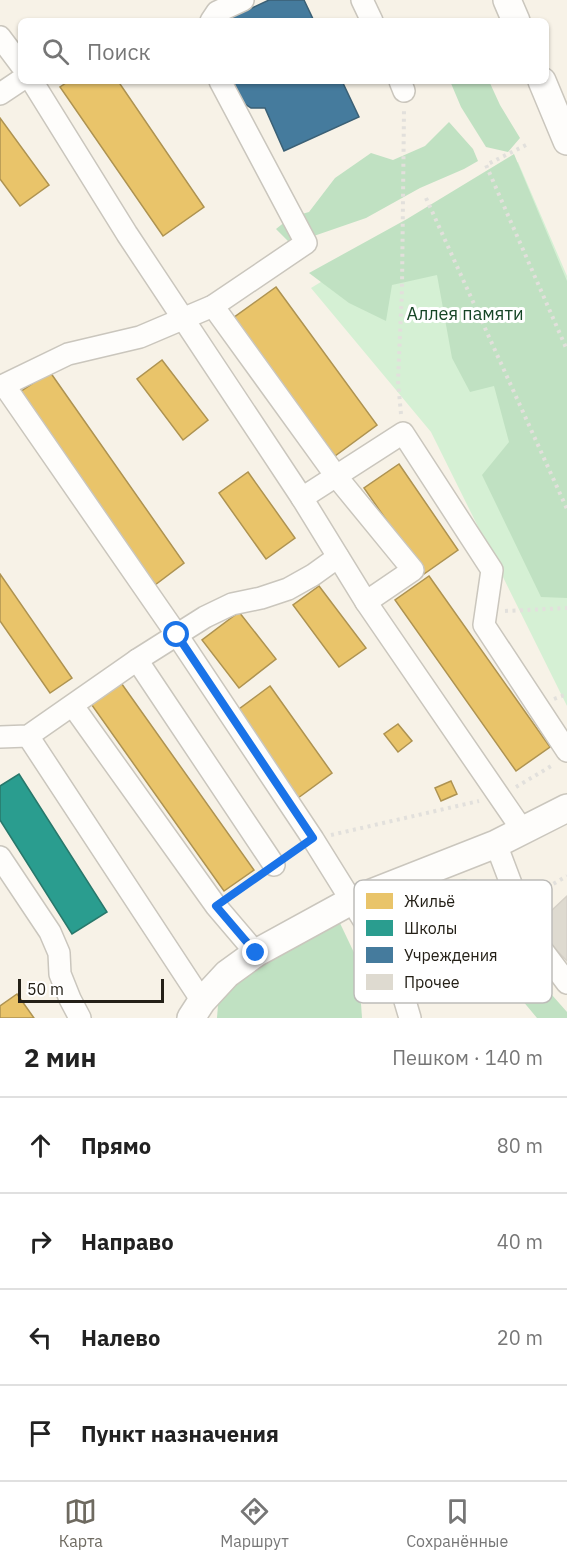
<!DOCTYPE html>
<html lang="ru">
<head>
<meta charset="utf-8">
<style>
	body { margin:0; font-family:"IBM Plex Sans",sans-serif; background:#f6f6f6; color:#222 }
	.scale { position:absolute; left:18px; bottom:15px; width:146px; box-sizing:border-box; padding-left:6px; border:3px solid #242017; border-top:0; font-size:16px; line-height:21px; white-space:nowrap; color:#242017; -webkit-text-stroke:4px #fff; paint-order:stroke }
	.stop { position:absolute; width:18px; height:18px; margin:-14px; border:4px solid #1a73e8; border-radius:50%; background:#fff }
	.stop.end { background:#1a73e8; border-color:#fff; box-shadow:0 2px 6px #0008 }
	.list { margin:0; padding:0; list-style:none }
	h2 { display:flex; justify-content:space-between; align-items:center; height:78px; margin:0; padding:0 24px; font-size:26px }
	h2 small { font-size:20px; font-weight:400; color:#767676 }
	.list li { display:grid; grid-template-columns:39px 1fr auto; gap:18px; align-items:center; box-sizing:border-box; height:96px; padding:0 24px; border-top:2px solid #e0e0e0 }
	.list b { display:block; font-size:22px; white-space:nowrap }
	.list em { font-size:20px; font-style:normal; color:#767676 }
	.icon { flex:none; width:33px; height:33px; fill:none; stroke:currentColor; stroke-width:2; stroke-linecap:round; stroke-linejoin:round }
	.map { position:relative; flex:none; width:567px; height:1018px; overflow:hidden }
	.search { position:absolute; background:#fff; box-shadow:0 2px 4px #0004; left:18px; right:18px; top:18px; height:66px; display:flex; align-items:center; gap:15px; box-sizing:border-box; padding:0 21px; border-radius:9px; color:#767676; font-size:22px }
	.sheet { height:462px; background:#fff }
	nav { display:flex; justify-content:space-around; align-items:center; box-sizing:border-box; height:84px; border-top:2px solid #e0e0e0; background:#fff; font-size:16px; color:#767676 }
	nav a { display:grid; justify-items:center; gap:3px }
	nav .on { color:#6e6a60 }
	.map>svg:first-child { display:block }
	.green { fill:#d5f0d4 }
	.forest { fill:#c0e1c2 }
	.homes { fill:#e9c46a; stroke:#ae9351; stroke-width:1.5 }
	.schools { fill:#2a9d8f; stroke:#28786b; stroke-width:1.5 }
	.public { fill:#457b9d; stroke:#3b6075; stroke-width:1.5 }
	.building { fill:#dedad0; stroke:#d5d0c7; stroke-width:1.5 }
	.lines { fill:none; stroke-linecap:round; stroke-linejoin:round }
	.minor-casing { stroke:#cac6bd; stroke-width:24 }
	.major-casing { stroke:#cac6bd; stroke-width:30 }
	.path { stroke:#e2e0dc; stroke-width:4; stroke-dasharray:3 4.5; stroke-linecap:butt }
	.minor { stroke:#fefdfb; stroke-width:21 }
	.major { stroke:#fefdfb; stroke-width:27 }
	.route { stroke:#1a73e8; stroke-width:8 }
	.labels { text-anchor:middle; stroke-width:6; stroke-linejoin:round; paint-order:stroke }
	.park-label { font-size:18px; fill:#164526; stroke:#fff }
	.key { fill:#fff; stroke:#bdbcb9; stroke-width:1.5 }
	.key-label { font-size:16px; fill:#242017 }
</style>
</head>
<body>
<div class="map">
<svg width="567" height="1018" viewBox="0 0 567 1018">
	<rect width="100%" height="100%" fill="#f7f2e7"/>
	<polygon class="green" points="518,162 567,276 567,706 431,432 311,288"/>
	<g class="forest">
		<polygon points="450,81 489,81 500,105 520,138 508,152 486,147 461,107"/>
		<polygon points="449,122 473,149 478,161 464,169 420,188 366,218 308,238 289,242 276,229 291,217 309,212 335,178 371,153 393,160 425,146"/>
		<polygon points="514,154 567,281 567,598 541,597 482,475 509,442 494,386 470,392 452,358 437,275 392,285 386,321 349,303 309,273 407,219"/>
		<path d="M465 879 476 883 494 905 537 978 567 1012V1018H537L522 1000 490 986 452 989 441 998 427 996 408 974 386 921C388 916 391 909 394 904 404 890 448 882 465 879Z"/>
		<polygon points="338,919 358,961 362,1018 217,1018 218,1005 229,983"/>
	</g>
	<g class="homes">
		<polygon points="69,81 118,81 204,207 163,236 60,87"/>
		<polygon points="0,118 49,185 20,206 0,179"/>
		<polygon points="276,287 377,425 335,456 233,318"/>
		<polygon points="162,360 208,420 183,440 137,379"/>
		<polygon points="50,372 184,563 155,585 17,394"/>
		<polygon points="399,464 458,550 424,574 364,488"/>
		<polygon points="248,472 295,538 266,559 219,493"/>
		<polygon points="0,574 72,678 50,693 0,621"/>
		<polygon points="429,576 550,747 516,771 395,600"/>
		<polygon points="319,586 366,648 339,667 293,605"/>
		<polygon points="239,612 276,659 239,688 202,640"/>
		<polygon points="119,680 254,870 224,891 89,701"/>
		<polygon points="270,686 332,773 298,798 235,712"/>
		<polygon points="398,724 412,741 398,752 384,734"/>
		<polygon points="451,781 457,794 441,801 435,788"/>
		<polygon points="17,994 34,1018 0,1018 0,1006"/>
	</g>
	<polygon class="schools" points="19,774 107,912 72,934 0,820 0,786"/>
	<g class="public">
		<polygon points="269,0 304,0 314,21 224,21"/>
		<polygon points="233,81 342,81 359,117 284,151 265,108 251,108 239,100 232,88"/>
	</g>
	<polygon class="building" points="567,896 567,961 534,927"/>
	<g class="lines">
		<defs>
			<g id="minor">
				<polyline points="362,0 372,21"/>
				<polyline points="211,21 217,12 243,0"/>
				<polyline points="0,37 21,65"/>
				<polyline points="32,81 127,234 302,498 366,602 523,831"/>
				<polyline points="220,81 306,243 213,306 140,337 68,354 4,385 177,635 313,839 397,974 410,1018"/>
				<polyline points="400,81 404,91"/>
				<polyline points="0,94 21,80"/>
				<polyline points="213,306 336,476 413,570 366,602"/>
				<polyline points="302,498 403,433 492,570 484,625 567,751"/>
				<polyline points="137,660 274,865"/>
				<polyline points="73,706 216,906 256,953"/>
				<polyline points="28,736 202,1001"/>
				<polyline points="0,737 28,736 137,660 205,617 232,604 261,598 288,589 313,575 338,557"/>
				<polyline points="496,844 527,926 537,943 567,983"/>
				<polyline points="0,857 50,932 59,953 60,974 70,999 80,1018"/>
			</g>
			<g id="major">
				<polyline points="507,0 516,21"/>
				<polyline points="542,81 567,141"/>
				<polyline points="191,1018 202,1001 227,974 256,953 351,901 496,844 567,808"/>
			</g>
		</defs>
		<use href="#minor" class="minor-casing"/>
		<use href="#major" class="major-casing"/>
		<g class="path">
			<polyline points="526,145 486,165 567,350"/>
			<polyline points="426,198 567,509"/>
			<polyline points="401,414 398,381 402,289 404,110"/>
			<polyline points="505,611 567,608"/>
			<polyline points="554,699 567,694"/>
			<polyline points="516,787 553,765"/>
			<polyline points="331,835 479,801"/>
			<polyline points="232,895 260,875"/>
			<polyline points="534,895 567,876"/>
		</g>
		<use href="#minor" class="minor"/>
		<use href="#major" class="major"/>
	</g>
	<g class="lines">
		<polyline class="route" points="177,635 313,838 216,906 256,953"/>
	</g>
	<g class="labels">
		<g class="park-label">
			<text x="465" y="320">Аллея памяти</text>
		</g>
	</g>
	<rect x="354" y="880" width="198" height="123" rx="9" class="key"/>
	<rect x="366" y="893" width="27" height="16" fill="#e9c46a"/>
	<rect x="366" y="920" width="27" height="16" fill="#2a9d8f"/>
	<rect x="366" y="947" width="27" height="16" fill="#457b9d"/>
	<rect x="366" y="974" width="27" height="16" fill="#dedad0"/>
	<g class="key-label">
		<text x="404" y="907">Жильё</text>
		<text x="404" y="934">Школы</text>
		<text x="404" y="961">Учреждения</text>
		<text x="404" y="988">Прочее</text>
	</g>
</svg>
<div class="scale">50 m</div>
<div class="stop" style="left:177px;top:635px"></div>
<div class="stop end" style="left:256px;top:953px"></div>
<div class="search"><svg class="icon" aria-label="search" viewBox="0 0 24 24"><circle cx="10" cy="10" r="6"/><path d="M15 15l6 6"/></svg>Поиск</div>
</div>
<section class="sheet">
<h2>2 мин<small>Пешком · 140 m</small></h2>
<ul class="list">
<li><svg class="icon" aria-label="ahead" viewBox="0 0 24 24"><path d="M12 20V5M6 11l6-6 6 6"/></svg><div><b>Прямо</b></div><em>80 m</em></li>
<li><svg class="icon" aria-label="right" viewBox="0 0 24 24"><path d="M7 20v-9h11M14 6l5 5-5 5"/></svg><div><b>Направо</b></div><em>40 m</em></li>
<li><svg class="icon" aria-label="left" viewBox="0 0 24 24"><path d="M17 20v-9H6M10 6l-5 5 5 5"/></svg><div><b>Налево</b></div><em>20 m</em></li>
<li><svg class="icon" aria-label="arrive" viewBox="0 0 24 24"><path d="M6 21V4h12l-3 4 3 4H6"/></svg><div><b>Пункт назначения</b></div></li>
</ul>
</section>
<nav>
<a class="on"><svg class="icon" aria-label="map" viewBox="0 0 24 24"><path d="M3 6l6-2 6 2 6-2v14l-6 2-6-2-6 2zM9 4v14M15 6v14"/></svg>Карта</a>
<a><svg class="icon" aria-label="directions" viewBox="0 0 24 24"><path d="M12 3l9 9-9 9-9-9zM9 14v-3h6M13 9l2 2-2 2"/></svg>Маршрут</a>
<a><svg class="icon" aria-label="saved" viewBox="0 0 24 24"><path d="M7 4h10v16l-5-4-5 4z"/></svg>Сохранённые</a>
</nav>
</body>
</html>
